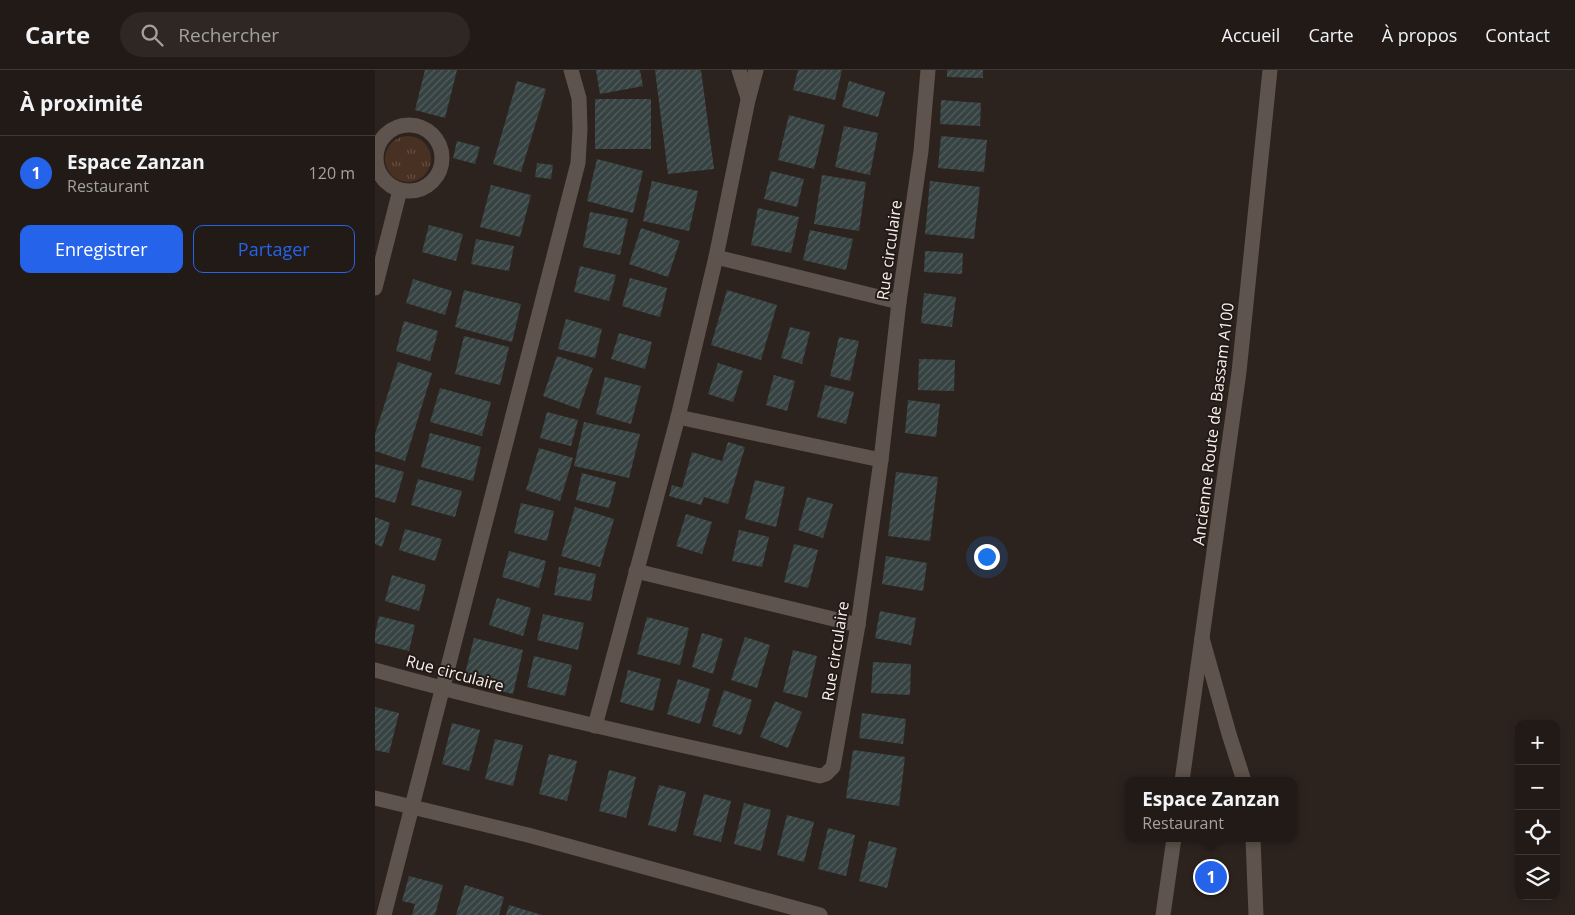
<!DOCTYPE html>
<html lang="fr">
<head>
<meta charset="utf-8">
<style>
	body { margin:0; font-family:"Open Sans",sans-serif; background:#2e2723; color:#f1f3f6 }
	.controls { position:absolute; right:15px; bottom:15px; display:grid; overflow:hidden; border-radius:10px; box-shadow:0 2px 12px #0003 }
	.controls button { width:45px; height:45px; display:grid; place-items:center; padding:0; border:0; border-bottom:1px solid #3f3835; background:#221a16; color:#f1f3f6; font:25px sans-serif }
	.you { position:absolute; left:611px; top:486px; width:18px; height:18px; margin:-12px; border:4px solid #fff; border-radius:50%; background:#1a73e8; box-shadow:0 0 0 8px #1a73e833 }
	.badge { display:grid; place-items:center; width:32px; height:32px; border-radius:50%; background:#2563eb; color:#fff; font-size:16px; font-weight:700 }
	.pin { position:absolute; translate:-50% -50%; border:2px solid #fff; box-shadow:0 1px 5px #0006 }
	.popup { position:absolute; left:750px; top:707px; width:172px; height:65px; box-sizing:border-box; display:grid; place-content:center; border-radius:10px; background:#221a16; filter:drop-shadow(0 1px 4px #0005); font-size:16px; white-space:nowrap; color:#a2a1a1 }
	.popup b { font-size:19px; color:#f1f3f6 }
	.popup::after { content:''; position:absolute; left:50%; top:100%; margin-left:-10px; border:10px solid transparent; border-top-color:#221a16 }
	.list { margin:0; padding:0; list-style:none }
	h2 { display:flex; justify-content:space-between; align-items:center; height:65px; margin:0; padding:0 20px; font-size:21px }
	h2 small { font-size:16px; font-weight:400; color:#a2a1a1 }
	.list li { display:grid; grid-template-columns:32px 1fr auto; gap:15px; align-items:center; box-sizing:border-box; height:75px; padding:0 20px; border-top:1px solid #3f3835 }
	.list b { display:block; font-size:19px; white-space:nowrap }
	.list p { margin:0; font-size:16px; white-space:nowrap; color:#a2a1a1 }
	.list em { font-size:16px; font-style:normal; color:#a2a1a1 }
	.actions { display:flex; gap:10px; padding:15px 20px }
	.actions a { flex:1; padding:11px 0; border:1px solid #2563eb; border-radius:10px; text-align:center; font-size:18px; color:#2563eb }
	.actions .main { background:#2563eb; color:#fff }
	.icon { flex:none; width:28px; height:28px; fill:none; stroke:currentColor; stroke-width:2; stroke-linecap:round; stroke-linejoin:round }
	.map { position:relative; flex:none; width:1200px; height:845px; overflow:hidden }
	header { display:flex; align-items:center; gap:30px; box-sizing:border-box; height:70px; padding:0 25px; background:#221a16; border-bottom:1px solid #3f3835 }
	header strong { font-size:24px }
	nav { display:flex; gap:28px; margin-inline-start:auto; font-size:18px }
	.search { width:350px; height:45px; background:#2e2723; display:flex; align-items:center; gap:12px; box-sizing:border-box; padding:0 18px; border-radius:28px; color:#a2a1a1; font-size:19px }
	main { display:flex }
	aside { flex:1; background:#221a16 }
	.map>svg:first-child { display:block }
	.grass { fill:url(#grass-tufts) }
	.building { fill:url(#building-hatch) }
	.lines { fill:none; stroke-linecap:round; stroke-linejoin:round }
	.minor { stroke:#5e534d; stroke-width:15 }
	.secondary { stroke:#5e534d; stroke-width:15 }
	.labels { text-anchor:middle; stroke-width:4; stroke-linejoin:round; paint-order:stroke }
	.street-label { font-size:16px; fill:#f6efec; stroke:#231a15 }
</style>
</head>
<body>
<header>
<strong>Carte</strong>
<div class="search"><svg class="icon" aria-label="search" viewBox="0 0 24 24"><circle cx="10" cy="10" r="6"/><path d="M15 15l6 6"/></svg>Rechercher</div>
<nav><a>Accueil</a><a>Carte</a><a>À propos</a><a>Contact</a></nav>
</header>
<main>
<aside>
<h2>À proximité<small></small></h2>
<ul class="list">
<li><span class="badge">1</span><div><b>Espace Zanzan</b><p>Restaurant</p></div><em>120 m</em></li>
</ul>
<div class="actions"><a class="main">Enregistrer</a><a>Partager</a></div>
</aside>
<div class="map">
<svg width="1200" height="845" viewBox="0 0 1200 845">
	<defs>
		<pattern id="grass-tufts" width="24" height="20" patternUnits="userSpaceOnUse" patternTransform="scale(1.25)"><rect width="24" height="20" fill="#483023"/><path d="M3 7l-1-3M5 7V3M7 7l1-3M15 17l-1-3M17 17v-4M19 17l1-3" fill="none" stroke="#634e43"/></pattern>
		<pattern id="building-hatch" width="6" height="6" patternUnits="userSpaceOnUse" patternTransform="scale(1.25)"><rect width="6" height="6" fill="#364342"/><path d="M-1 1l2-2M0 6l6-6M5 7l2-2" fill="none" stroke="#545e5d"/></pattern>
	</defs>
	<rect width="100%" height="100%" fill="#2d231e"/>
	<circle class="grass" cx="33" cy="89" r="23"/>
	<g class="building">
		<polygon points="50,0 82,0 70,48 40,40"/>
		<polygon points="221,0 265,0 268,16 225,24"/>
		<polygon points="280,0 326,0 339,99 293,104"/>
		<polygon points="423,0 467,0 460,30 418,20"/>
		<polygon points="572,0 608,0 608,8 572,7"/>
		<polygon points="142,11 171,19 146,102 118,94"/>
		<polygon points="474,11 510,22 503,47 467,37"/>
		<rect x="220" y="29" width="56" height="50"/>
		<polygon points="566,30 606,33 605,56 565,54"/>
		<polygon points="414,45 450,55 439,99 403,90"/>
		<polygon points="469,56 503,63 495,105 460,97"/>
		<polygon points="566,66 612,70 609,102 563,98"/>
		<polygon points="82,71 105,77 100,94 78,88"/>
		<polygon points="222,89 268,101 258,143 212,131"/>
		<polygon points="162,93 178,95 176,109 160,107"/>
		<polygon points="396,101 429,109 422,137 389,129"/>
		<polygon points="447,105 491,112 484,161 439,154"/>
		<polygon points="277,111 323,121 314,161 268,151"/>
		<polygon points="555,111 605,117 599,169 550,164"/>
		<polygon points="116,115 156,125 145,167 105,157"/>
		<polygon points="383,138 424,147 416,183 376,175"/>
		<polygon points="215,142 253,149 245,185 208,177"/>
		<polygon points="54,155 88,164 81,191 47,182"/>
		<polygon points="266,158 305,171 293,207 254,194"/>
		<polygon points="435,160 478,169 471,200 428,190"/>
		<polygon points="101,169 139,176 134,201 96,194"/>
		<polygon points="550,181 588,183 587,204 549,202"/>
		<polygon points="205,196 241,205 234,231 199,222"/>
		<polygon points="255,208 292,218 285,247 247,236"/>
		<polygon points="38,209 77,221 70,245 31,233"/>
		<polygon points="89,220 146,234 137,272 80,257"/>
		<polygon points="352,220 402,235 386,290 336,275"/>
		<polygon points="549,223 581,227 577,257 546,253"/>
		<polygon points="191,249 227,259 220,288 183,279"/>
		<polygon points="29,251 63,261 55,291 21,281"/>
		<polygon points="415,257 435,262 427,294 406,288"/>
		<polygon points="244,263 277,272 270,299 236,289"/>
		<polygon points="89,266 134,277 125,315 80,304"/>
		<polygon points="464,267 484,271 475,311 455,306"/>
		<polygon points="182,286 218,298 204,339 168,326"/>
		<polygon points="544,289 580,290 579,321 543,320"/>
		<polygon points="23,292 57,303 30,391 0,381 0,364"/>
		<polygon points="343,293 368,301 358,332 333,324"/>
		<polygon points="399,305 420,311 412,341 391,335"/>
		<polygon points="230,307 266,316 256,354 221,344"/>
		<polygon points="450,315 479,322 471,354 442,347"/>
		<polygon points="65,318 116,332 107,366 55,352"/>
		<polygon points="533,330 565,334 561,367 530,363"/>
		<polygon points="172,342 203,350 196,376 165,368"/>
		<polygon points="209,352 265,364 254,408 199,396"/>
		<polygon points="55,363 106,377 98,411 46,397"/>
		<polygon points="353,372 370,377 353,434 329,427 326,435 294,426 297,415 307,418 317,382 347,391"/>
		<polygon points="164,378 198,388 185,431 151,420"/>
		<polygon points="0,394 29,402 20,433 0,427"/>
		<polygon points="521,402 563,407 555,471 513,466"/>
		<polygon points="207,403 241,412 234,438 201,430"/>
		<polygon points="43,409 87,421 80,447 36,435"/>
		<polygon points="380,410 410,417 401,457 370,449"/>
		<polygon points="432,427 458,434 448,468 423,460"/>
		<polygon points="146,433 179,441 172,471 139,463"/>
		<polygon points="200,437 239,449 225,497 186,486"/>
		<polygon points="311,444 337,452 327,484 301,476"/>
		<polygon points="0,447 15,453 7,477 0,474"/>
		<polygon points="30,459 67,469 60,491 24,480"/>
		<polygon points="364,460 394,467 387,497 357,491"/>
		<polygon points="419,474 443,480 433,518 409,512"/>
		<polygon points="134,481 171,491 164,518 127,507"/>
		<polygon points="511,486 552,493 548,521 507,514"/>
		<polygon points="184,497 221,504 216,531 179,525"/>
		<polygon points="17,505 51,515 44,541 10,531"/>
		<polygon points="122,528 156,538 148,566 114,555"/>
		<polygon points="505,541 541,548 536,575 500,568"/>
		<polygon points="168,544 209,553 203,580 162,570"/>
		<polygon points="4,546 40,555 34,581 0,573 0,564"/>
		<polygon points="272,547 314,558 305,595 262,584"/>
		<polygon points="327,563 348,569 338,604 317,597"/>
		<polygon points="370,567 395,575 382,618 356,610"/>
		<polygon points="99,568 148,580 138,624 88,612"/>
		<polygon points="418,580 442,586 432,628 408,622"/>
		<polygon points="159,586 197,595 190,626 152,617"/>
		<polygon points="498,592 536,594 535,625 496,623"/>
		<polygon points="253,600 286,609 278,641 245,632"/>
		<polygon points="303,609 335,619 325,654 292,644"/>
		<polygon points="349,620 377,630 366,665 337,656"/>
		<polygon points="400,631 427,642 413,678 385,667"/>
		<polygon points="0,637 24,643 14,683 0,680"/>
		<polygon points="487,643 531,649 528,674 484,668"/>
		<polygon points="77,653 105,660 94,701 67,694"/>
		<polygon points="120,669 148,675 138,716 110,709"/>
		<polygon points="478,680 530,687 524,736 471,728"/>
		<polygon points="174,684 202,691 192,731 164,724"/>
		<polygon points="234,700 261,707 251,748 224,741"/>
		<polygon points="284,715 311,722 301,762 273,755"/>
		<polygon points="329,724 356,731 346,772 318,765"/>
		<polygon points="369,733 396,740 386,781 359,774"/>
		<polygon points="412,745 439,752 429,792 402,785"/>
		<polygon points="453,758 480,765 471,806 443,799"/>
		<polygon points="494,771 522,778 512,818 484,811"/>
		<polygon points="34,806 68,815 60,845 37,845 40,834 27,831"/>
		<polygon points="90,815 129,827 124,845 81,845"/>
		<polygon points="134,835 167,845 131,845"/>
	</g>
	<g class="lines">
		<g class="minor">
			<polyline points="364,0 373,28"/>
			<circle cx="34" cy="88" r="33"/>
			<polyline points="341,187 524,232"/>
			<polyline points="0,218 25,120"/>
			<polyline points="303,347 506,390"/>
			<polyline points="261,501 483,555"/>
			<polyline points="827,568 854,664 869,711"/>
			<path d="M0 600C147 641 296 673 445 706L451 704 458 697 483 555 506 390 524 232 546 81 553 0"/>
			<polyline points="220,656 303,347 341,187 373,30 381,0"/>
			<polyline points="0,728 153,765 445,845"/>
			<polyline points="878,768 881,845"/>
			<polyline points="9,845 203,93 205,59 204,28 196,0"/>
		</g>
		<g class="secondary">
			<polyline points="807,711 864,302 895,0"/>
			<polyline points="788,845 799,768"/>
		</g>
	</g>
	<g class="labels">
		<g class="street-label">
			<text transform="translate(514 180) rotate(-82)" y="6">Rue circulaire</text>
			<text transform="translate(838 354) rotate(-83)" y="6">Ancienne Route de Bassam A100</text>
			<text transform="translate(460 581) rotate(-81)" y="6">Rue circulaire</text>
			<text transform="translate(80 603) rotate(15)" y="6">Rue circulaire</text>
		</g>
	</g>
</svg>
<div class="controls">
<button>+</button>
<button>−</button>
<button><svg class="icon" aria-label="locate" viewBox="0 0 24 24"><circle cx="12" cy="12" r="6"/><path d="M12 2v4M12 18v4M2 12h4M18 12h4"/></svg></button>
<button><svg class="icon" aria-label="layers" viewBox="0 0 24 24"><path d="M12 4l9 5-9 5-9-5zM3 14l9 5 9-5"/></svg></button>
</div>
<div class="you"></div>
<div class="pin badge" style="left:836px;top:807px">1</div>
<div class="popup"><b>Espace Zanzan</b>Restaurant</div>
</div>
</main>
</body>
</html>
